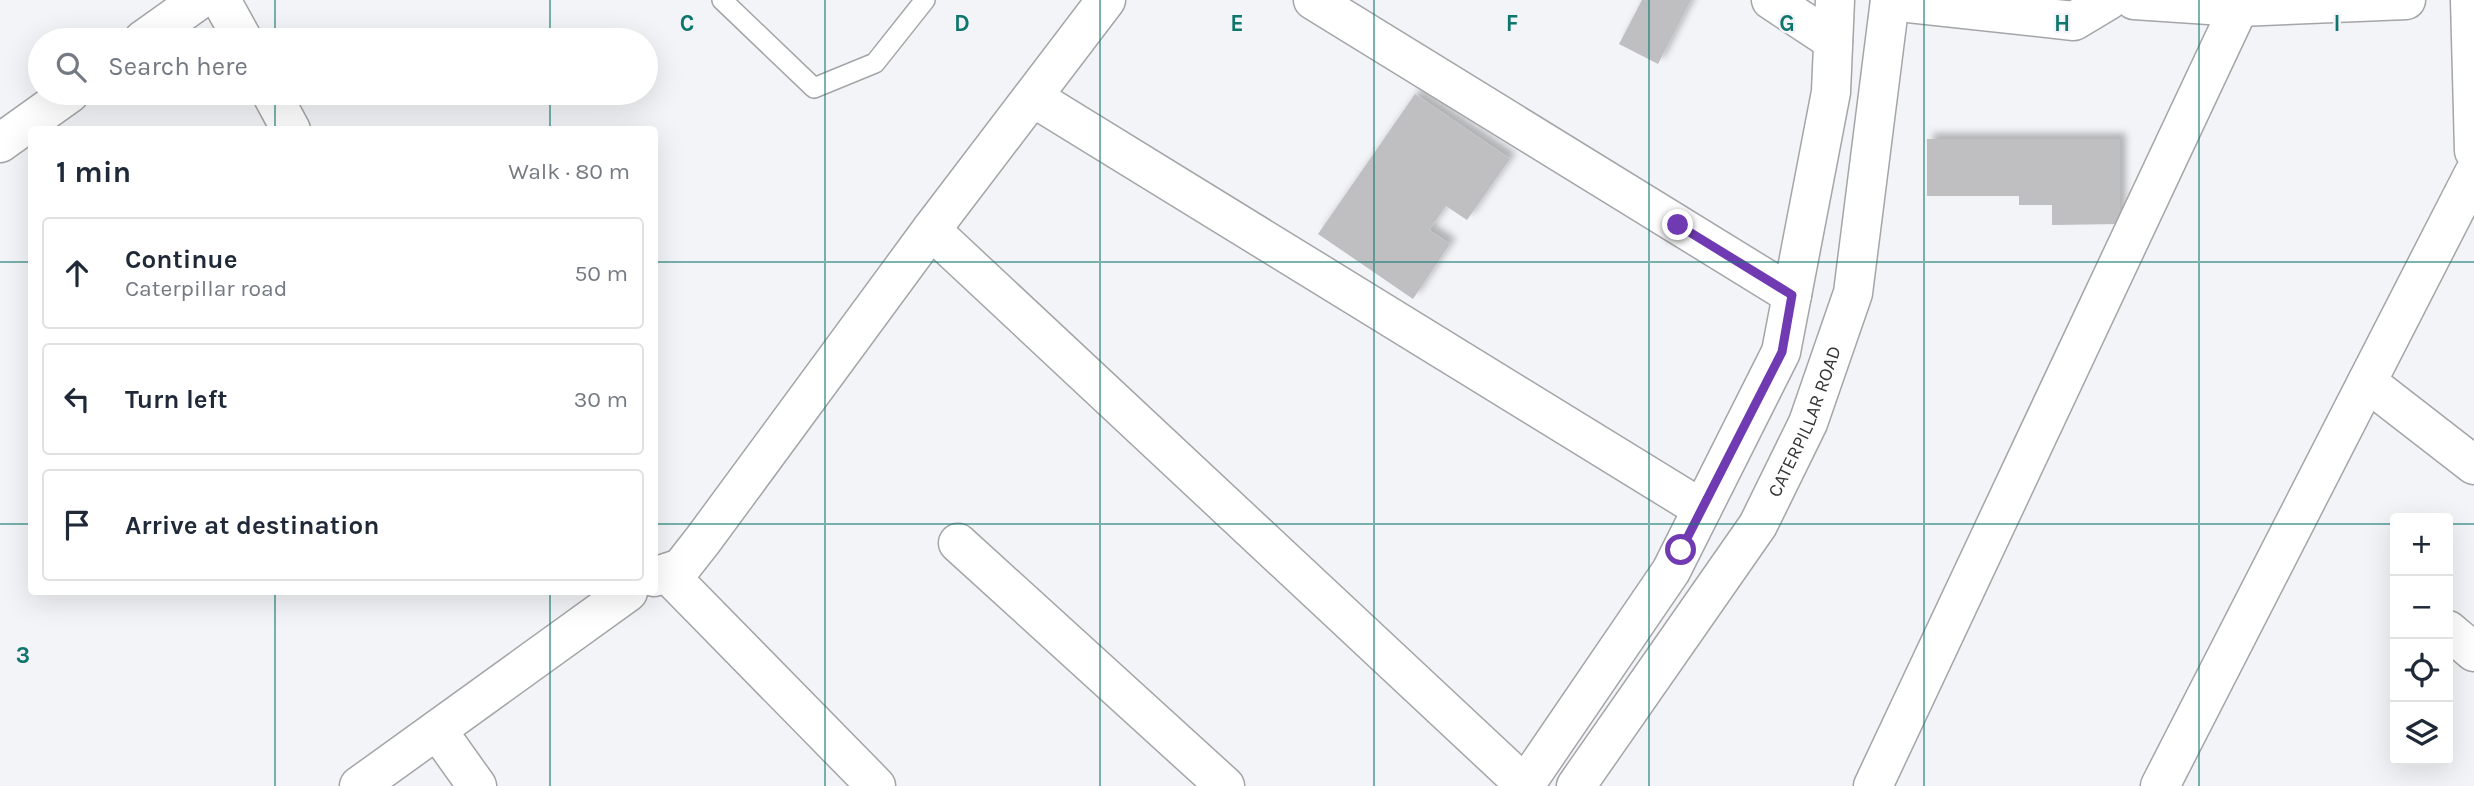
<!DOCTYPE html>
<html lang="en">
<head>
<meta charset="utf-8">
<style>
	body { margin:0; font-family:Karla,sans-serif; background:#f2f2f3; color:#1f2937 }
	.controls { position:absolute; right:21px; bottom:21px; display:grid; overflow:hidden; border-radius:7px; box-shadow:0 7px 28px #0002 }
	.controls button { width:63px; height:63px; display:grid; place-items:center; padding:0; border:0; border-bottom:2px solid #e0e1e3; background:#fff; color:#1f2937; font:35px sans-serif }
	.stop { position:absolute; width:21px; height:21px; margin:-16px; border:5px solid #703bb2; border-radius:50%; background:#fff }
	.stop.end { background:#703bb2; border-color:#fff; box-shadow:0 2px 7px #0008 }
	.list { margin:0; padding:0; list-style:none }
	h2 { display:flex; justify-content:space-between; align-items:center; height:91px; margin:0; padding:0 28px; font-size:30px }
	h2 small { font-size:23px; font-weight:400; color:#747a83 }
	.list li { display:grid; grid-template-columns:46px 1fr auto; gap:21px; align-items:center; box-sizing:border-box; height:112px; margin:0 14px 14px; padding:0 14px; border:2px solid #e0e1e3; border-radius:7px }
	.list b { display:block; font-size:26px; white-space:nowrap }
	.list p { margin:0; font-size:23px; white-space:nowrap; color:#747a83 }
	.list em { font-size:23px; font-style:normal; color:#747a83 }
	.icon { flex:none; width:38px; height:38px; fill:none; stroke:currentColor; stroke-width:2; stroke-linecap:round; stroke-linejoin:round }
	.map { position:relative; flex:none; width:2474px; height:786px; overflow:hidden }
	.search { position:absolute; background:#fff; box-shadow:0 7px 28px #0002; left:28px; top:28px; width:630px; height:77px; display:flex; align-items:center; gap:18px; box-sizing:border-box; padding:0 24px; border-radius:38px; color:#747a83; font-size:26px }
	.panel { position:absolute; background:#fff; box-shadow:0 7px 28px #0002; left:28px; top:126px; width:630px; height:469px; border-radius:7px }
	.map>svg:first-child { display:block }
	.building { fill:#bfbfc2; filter:url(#shadow) }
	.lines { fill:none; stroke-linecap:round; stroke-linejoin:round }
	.lane-casing { stroke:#a4a5a8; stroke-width:22 }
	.street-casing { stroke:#a4a5a8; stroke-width:41 }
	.lane { stroke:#fff; stroke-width:19 }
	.street { stroke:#fff; stroke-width:38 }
	.route { stroke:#703bb2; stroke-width:9 }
	.grid { fill:none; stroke:#0f766e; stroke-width:2; stroke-opacity:0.55 }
	.labels { text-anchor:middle; stroke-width:5; stroke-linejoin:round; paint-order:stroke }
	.street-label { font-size:19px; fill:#343536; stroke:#f3f4f7 }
	.grid-label { font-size:23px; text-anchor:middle; font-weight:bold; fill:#0f766e; stroke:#f3f4f7; stroke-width:5; stroke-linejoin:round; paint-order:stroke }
</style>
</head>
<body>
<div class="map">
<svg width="2474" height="786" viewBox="0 0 2474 786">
	<defs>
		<filter id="shadow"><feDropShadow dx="6" dy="-6" stdDeviation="3.5" flood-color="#0004"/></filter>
	</defs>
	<rect width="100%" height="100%" fill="#f3f4f7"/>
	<g class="building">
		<polygon points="1642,0 1691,0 1658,64 1619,44"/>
		<polygon points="1415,94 1510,159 1467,220 1446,206 1429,230 1450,244 1413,299 1318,234"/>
		<polygon points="1927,139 2120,139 2120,224 2052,225 2052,205 2019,205 2019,196 1927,196"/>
	</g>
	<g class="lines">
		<defs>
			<polyline id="lane" points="722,0 814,88 875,63 925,0"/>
			<g id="street">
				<polyline points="221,0 243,40"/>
				<polyline points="1313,0 1792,295"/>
				<polyline points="1771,0 1833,41"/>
				<polyline points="2134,0 2239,7 2406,0"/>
				<polyline points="2470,0 2474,151"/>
				<polyline points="1890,1 2074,21 2109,0"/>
				<polyline points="143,40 199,0"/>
				<polyline points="271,93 291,130"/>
				<polyline points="1034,98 1702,509"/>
				<polyline points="0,143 70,93"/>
				<polyline points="931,230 1526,786"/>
				<polyline points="2367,382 2474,465"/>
				<polyline points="958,543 1225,786"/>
				<polyline points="667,573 876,786"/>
				<polyline points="654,577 681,568 703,540 931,230 1106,0"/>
				<polyline points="2448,630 2474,652"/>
				<polyline points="437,730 477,786"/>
				<polyline points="1525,785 1671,571 1781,352 1831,92 1835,0"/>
				<polyline points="359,786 628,592"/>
				<path id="s1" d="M1576 786 1758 525 1808 423 1853 293 1890 0"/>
				<polyline points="1873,786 2239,7 2239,0"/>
				<polyline points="2160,786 2474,173"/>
			</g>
		</defs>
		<use href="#lane" class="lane-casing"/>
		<use href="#street" class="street-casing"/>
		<use href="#lane" class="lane"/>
		<use href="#street" class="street"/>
	</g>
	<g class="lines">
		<polyline class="route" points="1678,225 1792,295 1782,352 1681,550"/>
	</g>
	<path class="grid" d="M275 0V40M550 0V40M825 0V786M1100 0V786M1374 0V786M1649 0V786M1924 0V786M2199 0V786M275 93V130M550 93V130M0 262H32M654 262H2474M0 524H32M654 524H2395M2448 524H2474M275 592V786M550 592V786"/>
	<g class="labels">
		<g class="street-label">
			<text dy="7" stroke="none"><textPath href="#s1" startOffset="432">CATERPILLAR ROAD</textPath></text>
		</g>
	</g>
	<g class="grid-label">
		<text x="687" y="31">C</text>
		<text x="962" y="31">D</text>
		<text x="1237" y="31">E</text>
		<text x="1512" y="31">F</text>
		<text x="1787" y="31">G</text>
		<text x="2062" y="31">H</text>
		<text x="2337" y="31">I</text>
		<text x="23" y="663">3</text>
	</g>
</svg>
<div class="controls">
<button>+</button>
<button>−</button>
<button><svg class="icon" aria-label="locate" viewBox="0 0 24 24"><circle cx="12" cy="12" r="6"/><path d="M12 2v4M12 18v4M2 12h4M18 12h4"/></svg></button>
<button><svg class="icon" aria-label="layers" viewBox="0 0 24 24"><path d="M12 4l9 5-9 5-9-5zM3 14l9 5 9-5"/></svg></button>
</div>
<div class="stop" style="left:1681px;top:550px"></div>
<div class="stop end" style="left:1678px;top:225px"></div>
<div class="search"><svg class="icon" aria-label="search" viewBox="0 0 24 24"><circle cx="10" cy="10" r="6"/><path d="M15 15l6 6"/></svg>Search here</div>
<section class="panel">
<h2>1 min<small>Walk · 80 m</small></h2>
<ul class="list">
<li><svg class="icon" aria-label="ahead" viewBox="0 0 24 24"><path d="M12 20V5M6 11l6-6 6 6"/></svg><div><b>Continue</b><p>Caterpillar road</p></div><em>50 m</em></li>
<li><svg class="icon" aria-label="left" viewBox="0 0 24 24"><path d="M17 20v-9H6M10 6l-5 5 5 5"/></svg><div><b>Turn left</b></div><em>30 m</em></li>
<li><svg class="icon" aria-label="arrive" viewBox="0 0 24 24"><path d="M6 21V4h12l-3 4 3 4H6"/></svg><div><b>Arrive at destination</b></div></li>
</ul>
</section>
</div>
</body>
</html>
